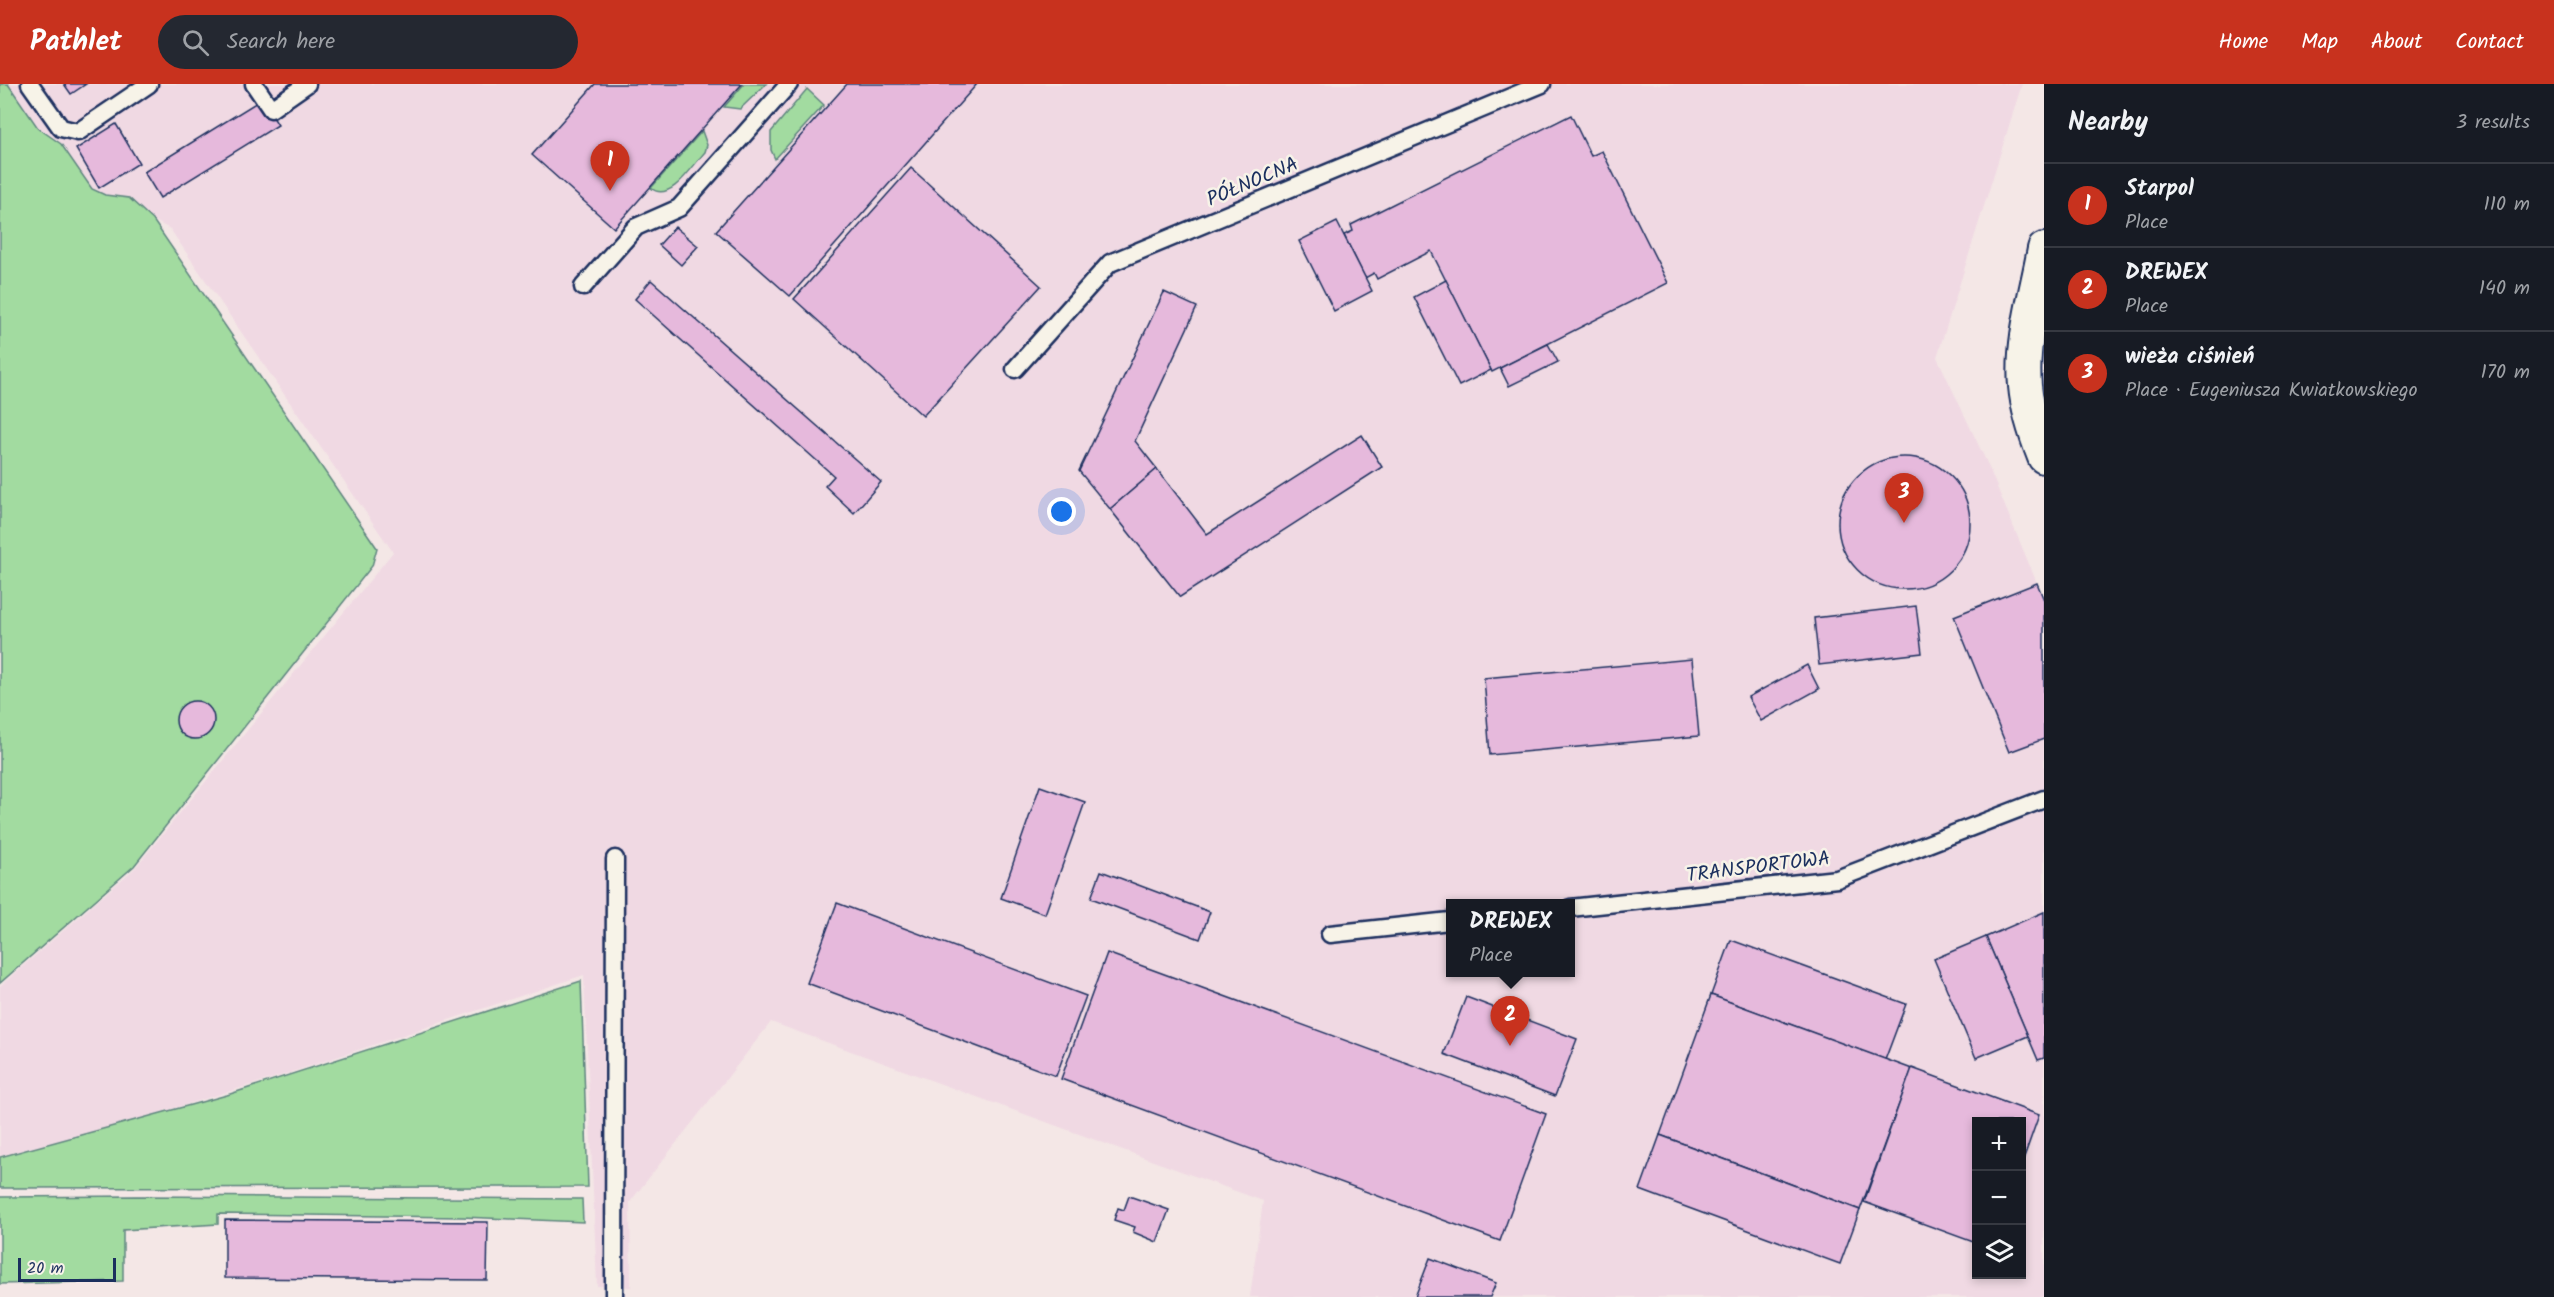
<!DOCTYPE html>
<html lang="en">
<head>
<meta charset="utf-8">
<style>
	body { margin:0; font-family:Kalam,sans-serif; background:#242831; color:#f1f3f6 }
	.controls { position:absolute; right:18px; bottom:18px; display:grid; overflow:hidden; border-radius:0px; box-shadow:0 3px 9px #0003 }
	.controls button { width:54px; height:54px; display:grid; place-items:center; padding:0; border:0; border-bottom:2px solid #363941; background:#171b24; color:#f1f3f6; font:30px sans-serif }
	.scale { position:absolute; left:18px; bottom:15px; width:98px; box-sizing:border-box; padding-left:6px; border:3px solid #1b2f5e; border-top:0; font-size:16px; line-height:21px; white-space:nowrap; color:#1b2f5e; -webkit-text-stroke:4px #f7f3e8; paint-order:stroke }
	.you { position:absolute; left:1062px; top:428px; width:21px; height:21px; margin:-15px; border:4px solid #fff; border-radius:50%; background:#1a73e8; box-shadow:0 0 0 9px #1a73e833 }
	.badge { display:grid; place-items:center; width:39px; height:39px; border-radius:50%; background:#c8321e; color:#fff; font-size:20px; font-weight:700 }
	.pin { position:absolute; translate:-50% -50px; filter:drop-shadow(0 2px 3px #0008) }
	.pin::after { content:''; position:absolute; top:32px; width:21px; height:18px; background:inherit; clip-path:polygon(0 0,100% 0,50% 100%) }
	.popup { position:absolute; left:1446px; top:815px; width:129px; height:78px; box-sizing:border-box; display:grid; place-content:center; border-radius:0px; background:#171b24; filter:drop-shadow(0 2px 4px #0005); font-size:20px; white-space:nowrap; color:#9ea1a6 }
	.popup b { font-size:22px; color:#f1f3f6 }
	.popup::after { content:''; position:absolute; left:50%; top:100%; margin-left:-12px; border:12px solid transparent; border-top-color:#171b24 }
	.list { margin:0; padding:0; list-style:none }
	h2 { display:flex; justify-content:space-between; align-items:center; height:78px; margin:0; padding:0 24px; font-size:26px }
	h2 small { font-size:20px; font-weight:400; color:#9ea1a6 }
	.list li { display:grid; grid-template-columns:39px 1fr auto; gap:18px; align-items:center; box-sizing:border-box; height:84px; padding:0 24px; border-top:2px solid #363941 }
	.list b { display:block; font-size:22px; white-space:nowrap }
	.list p { margin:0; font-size:20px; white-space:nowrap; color:#9ea1a6 }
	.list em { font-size:20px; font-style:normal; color:#9ea1a6 }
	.icon { flex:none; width:33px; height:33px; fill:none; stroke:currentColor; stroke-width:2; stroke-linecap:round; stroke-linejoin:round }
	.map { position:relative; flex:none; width:2044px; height:1213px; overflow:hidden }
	header { display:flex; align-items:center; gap:36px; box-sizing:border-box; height:84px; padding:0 30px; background:#c8321e; color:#fff }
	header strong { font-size:28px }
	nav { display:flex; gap:33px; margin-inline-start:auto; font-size:21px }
	.search { width:420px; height:54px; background:#242831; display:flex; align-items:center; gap:15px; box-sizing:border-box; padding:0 21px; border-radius:33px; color:#9ea1a6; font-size:22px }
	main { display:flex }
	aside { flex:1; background:#171b24 }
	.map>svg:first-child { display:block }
	.built { fill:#f0d9e3; fill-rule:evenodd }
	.green { fill:#a2dba0; stroke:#5e857f; stroke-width:1.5 }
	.building { fill:#e6b9dc; stroke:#1b2f5e; stroke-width:1.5 }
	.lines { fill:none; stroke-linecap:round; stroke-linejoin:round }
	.lane-casing { stroke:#1b2f5e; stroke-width:21 }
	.street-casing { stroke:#1b2f5e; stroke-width:36 }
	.lane { stroke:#f7f3e8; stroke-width:16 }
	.street { stroke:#f7f3e8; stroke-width:32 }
	.labels { text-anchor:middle; stroke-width:5; stroke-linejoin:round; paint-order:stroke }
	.street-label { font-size:20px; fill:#1b2f5e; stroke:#f7f3e8 }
</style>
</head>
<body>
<header>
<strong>Pathlet</strong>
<div class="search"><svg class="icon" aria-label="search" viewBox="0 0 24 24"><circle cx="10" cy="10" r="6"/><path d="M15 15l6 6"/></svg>Search here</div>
<nav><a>Home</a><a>Map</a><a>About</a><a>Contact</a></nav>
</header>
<main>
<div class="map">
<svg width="2044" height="1213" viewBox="0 0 2044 1213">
	<rect width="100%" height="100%" fill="#f4e7e6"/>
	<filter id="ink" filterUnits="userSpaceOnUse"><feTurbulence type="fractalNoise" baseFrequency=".0167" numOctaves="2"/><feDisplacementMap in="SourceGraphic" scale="12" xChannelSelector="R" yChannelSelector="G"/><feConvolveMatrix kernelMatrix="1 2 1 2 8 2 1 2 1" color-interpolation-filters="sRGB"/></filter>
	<g filter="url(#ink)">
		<path class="built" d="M8 0H2022L1937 273 1987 379 2044 516V1213H1250L1263 1117 771 938 630 1118 631 1203 597 1202 584 891 277 993 116 1042 0 1072V902L135 784 393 468 170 145 153 136 129 114 105 111 92 105 61 60 38 44ZM1450 820H1570V888H1450ZM1976 1038H2022V1190H1976Z"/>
		<g class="green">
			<polygon points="0,0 8,0 38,44 61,60 92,105 105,111 129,114 153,136 377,464 372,482 134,782 0,899"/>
			<polygon points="744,0 766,0 740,25 724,23"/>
			<polygon points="807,5 824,21 775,75 771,66 771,48"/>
			<path d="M702 47 707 61 705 68C693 81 670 120 651 104Z"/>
			<polygon points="581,897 588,1103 0,1104 0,1073 227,1011"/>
			<polygon points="137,1112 582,1115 583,1138 462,1133 218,1130 218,1140 123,1146 123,1197 0,1200 0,1113"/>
		</g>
		<g class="building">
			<polygon points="64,0 86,0 71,10"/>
			<polygon points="595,0 742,0 614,144 532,71"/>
			<polygon points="847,0 977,0 790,212 716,147"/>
			<polygon points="262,15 278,41 160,114 144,88"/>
			<polygon points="1571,31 1591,72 1602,67 1668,199 1492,288 1431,167 1377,195 1374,189 1365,194 1344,151 1353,147 1351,141"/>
			<polygon points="116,40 139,79 99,104 76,65"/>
			<polygon points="911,84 1041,202 923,332 794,215"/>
			<polygon points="1337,138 1372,207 1334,227 1299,157"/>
			<polygon points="675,143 698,162 681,181 659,161"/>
			<polygon points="651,196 881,398 854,429 825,402 834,392 635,215"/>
			<polygon points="1446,196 1491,286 1459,302 1414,213"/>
			<polygon points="1164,208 1197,223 1135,357 1157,385 1110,425 1079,387"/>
			<polygon points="1548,260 1558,278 1509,302 1500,284"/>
			<polygon points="1362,351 1382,383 1180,513 1110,425 1157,385 1207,450"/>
			<circle cx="1904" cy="439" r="66"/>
			<polygon points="2037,499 2044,516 2044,655 2009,668 1954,532"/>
			<polygon points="1916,522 1922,569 1819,581 1814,534"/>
			<polygon points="1692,575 1699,652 1490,671 1484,594"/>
			<polygon points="1807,581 1819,605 1761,637 1748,613"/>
			<circle cx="195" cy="636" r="19"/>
			<polygon points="1040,702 1085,718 1045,830 1001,814"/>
			<polygon points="1101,787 1210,828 1200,855 1091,814"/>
			<polygon points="837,819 1086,912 1056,992 807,899"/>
			<polygon points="2044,828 2044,974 2038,976 1986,853"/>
			<polygon points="1986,853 2028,952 1976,974 1934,875"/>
			<polygon points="1731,856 1906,920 1885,976 1711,911"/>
			<polygon points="1107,869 1546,1030 1500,1157 1061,995"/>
			<polygon points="1711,911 1912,985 1860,1126 1660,1051"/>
			<polygon points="1466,913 1577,955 1555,1012 1444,970"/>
			<polygon points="1912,984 2039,1031 2022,1079 2022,1038 1976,1038 1976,1159 1864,1118"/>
			<polygon points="1660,1051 1860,1126 1840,1180 1640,1106"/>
			<polygon points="1129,1112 1169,1126 1157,1158 1133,1148 1135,1143 1114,1136 1118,1124 1124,1126"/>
			<polygon points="225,1136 488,1138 487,1196 225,1194"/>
			<polygon points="1430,1174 1496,1199 1490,1213 1415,1213"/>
		</g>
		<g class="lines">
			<defs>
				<g id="lane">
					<polyline points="30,0 61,44 78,48 149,0"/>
					<polyline points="254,0 271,25 307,0"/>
					<polyline points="583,203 636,143 679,124 789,0"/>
					<polyline points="1015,285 1110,179 1542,0"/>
					<polyline points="1570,824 1837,795 2044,715"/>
					<polyline points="1330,850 1450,837"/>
					<polyline points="614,1213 615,775"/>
				</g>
				<path id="street" d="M2044 165C2036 209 2021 257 2025 302 2027 326 2035 350 2044 373"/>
			</defs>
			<use href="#lane" class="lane-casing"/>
			<use href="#street" class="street-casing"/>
			<use href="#lane" class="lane"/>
			<use href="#street" class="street"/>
		</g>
	</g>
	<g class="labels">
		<g class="street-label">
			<text transform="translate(1252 97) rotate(-23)" y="7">PÓŁNOCNA</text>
			<text transform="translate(1758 782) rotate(-7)" y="7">TRANSPORTOWA</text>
		</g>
	</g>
</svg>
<div class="controls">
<button>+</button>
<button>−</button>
<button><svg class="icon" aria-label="layers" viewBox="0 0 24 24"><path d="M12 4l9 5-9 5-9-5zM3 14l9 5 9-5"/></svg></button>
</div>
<div class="scale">20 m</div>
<div class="you"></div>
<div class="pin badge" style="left:610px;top:107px">1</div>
<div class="pin badge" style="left:1510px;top:962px">2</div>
<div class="popup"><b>DREWEX</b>Place</div>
<div class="pin badge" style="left:1904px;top:439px">3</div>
</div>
<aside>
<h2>Nearby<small>3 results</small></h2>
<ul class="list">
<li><span class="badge">1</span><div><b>Starpol</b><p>Place</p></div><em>110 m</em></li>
<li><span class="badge">2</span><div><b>DREWEX</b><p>Place</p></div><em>140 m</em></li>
<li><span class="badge">3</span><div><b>wieża ciśnień</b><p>Place · Eugeniusza Kwiatkowskiego</p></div><em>170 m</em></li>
</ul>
</aside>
</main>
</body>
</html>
